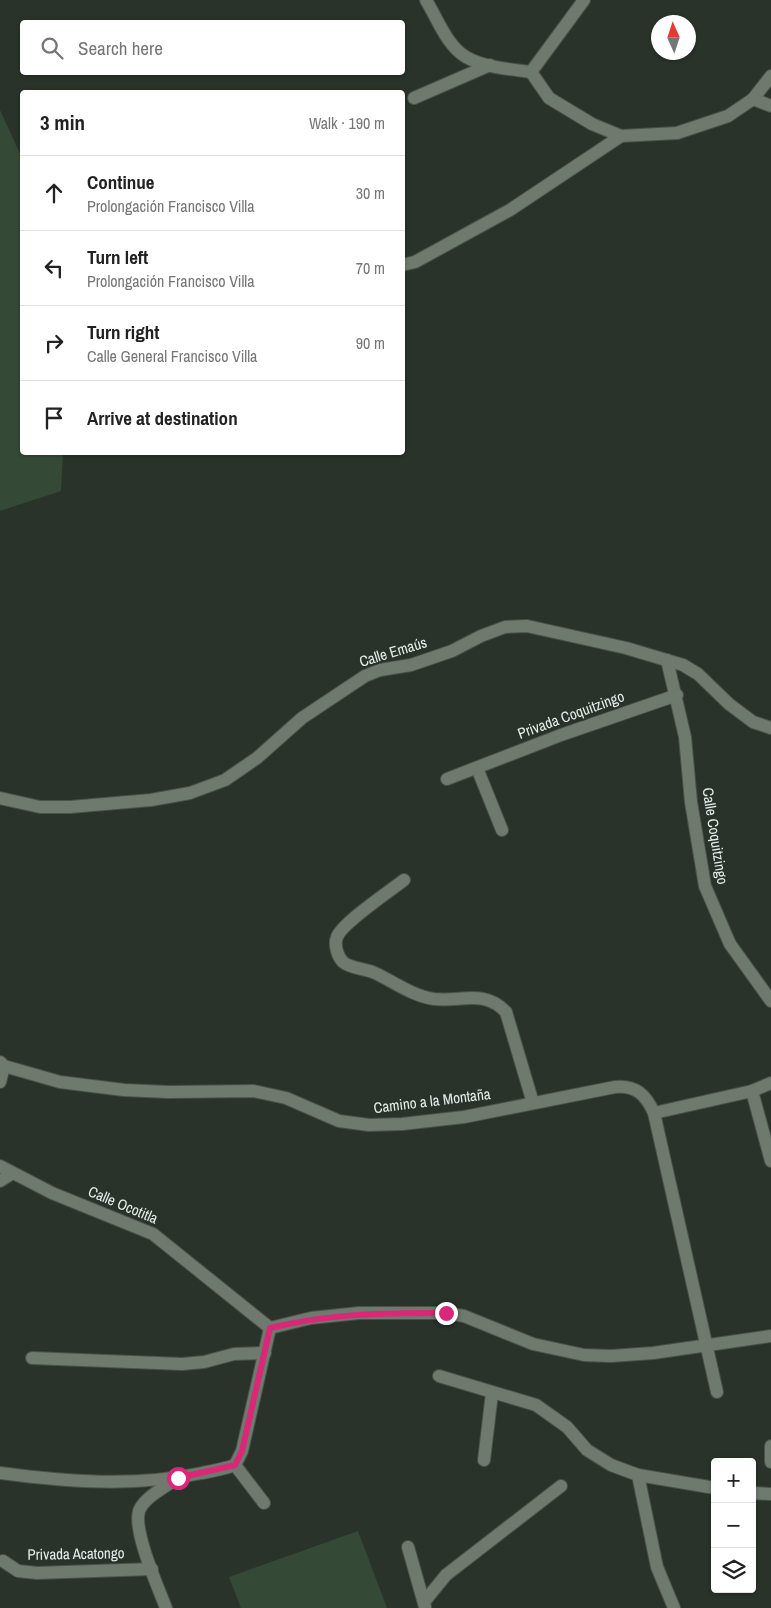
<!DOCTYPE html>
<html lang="en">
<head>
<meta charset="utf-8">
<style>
	body { margin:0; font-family:"Archivo Narrow",sans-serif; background:#f2f2f2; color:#222 }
	.controls { position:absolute; right:15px; bottom:15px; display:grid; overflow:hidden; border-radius:5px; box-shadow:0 1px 4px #0004 }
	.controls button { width:45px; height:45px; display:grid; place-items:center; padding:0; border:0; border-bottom:1px solid #e0e0e0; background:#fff; color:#222; font:25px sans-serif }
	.compass { position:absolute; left:651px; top:15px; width:45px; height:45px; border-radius:50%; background:#fff; box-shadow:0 1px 4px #0004; rotate:357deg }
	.stop { position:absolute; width:15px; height:15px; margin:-11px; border:4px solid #db2777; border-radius:50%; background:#fff }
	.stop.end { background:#db2777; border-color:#fff; box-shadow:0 1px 5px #0008 }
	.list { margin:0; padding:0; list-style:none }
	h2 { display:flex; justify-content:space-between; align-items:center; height:65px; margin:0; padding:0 20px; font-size:21px }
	h2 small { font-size:16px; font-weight:400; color:#767676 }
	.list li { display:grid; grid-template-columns:32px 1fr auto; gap:15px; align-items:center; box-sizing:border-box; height:75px; padding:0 20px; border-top:1px solid #e0e0e0 }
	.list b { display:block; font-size:19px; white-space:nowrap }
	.list p { margin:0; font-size:16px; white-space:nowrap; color:#767676 }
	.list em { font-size:16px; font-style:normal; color:#767676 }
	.icon { flex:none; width:28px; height:28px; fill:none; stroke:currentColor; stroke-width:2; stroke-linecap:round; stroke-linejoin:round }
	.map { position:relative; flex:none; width:771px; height:1608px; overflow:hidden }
	.search { position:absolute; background:#fff; box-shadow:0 1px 4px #0004; left:20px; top:20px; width:385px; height:55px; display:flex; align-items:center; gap:12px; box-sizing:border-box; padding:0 18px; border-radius:5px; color:#767676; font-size:19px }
	.panel { position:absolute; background:#fff; box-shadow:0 1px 4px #0004; left:20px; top:90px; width:385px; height:365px; border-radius:5px }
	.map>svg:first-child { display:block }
	.green { fill:#344a36 }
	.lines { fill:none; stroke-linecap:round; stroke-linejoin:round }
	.minor-casing { stroke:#495249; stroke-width:14 }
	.minor { stroke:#6f7a6f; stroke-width:12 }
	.route { stroke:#db2777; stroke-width:6 }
	.labels { text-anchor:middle; stroke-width:4; stroke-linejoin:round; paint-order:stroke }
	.street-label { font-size:15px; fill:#e7ede7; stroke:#29332a }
</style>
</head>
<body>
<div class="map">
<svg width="771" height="1608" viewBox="0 0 771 1608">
	<rect width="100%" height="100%" fill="#29332a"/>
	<g class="green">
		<polygon points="0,110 22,158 22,452 63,453 61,491 0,511"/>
		<polygon points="358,1531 387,1608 241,1608 229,1577"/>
	</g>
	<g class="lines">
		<defs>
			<g id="minor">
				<path d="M426 0C437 18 447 46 466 57 485 68 511 69 531 72"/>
				<polyline points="531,72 549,98 592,124 621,136 677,133 728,116 753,99 771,76"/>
				<polyline points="531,72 584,0"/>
				<polyline points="414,98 490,65"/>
				<polyline points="753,99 771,106"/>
				<polyline points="402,265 415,262 510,210 621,136"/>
				<polyline points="667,660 685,737 691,802 705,886 730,944 771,1001"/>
				<polyline points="477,768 502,830"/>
				<polyline points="447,779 561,735 677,695"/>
				<polyline points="0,798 40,807 70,807 151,800 190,793 225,780 257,758 302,718 365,676 380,670 411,665 452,651 481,636 505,627 527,626 626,648 683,665 698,674 729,704 753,722 771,728"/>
				<path d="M404 880C390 891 342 923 337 937 334 944 337 956 343 962 351 969 365 968 375 973 394 982 413 996 434 999 462 1002 484 989 506 1012L533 1103"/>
				<path d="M0 1062 4 1066 60 1082 124 1090 169 1092 254 1091 286 1098 339 1121 369 1125 402 1124 464 1117 615 1087C636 1085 646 1095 654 1113L717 1392"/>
				<polyline points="0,1082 4,1066"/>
				<polyline points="752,1091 771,1161"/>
				<polyline points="654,1113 752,1091 771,1083"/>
				<polyline points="0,1166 52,1193 153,1234 270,1328"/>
				<polyline points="0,1181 11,1174"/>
				<polyline points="270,1328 311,1318 359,1313 446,1313 464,1316 533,1344 584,1355 611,1356 653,1353 771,1336"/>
				<polyline points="32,1358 182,1364 204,1362 234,1354 265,1353"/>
				<polyline points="439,1376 536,1405 567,1427 587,1450 611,1465 638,1475 715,1488"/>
				<polyline points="771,1446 771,1462"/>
				<polyline points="484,1460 492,1393"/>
				<polyline points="235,1465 264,1503"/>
				<path d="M0 1473C67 1482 135 1487 202 1473 213 1471 224 1469 235 1465L242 1451 270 1328"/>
				<polyline points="638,1475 657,1567 674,1608"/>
				<polyline points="752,1493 771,1494"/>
				<polyline points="408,1547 425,1607"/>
				<polyline points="3,1561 18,1571 37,1573 152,1569"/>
				<polyline points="424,1602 446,1575 561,1486"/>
				<path d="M166 1608C158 1587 133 1531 139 1511 144 1497 166 1487 177 1478"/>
			</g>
		</defs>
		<use href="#minor" class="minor-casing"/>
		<use href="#minor" class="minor"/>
	</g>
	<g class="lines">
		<path class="route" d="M178 1478 235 1465 242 1451 270 1328C333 1313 383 1313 446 1313"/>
	</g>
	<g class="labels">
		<g class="street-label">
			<text transform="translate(393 652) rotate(-17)" y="5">Calle Emaús</text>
			<text transform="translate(571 715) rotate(-20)" y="5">Privada Coquitzingo</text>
			<text transform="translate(715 836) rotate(81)" y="5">Calle Coquitzingo</text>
			<text transform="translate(432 1101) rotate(-7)" y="5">Camino a la Montaña</text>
			<text transform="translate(123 1205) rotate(23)" y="5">Calle Ocotitla</text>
			<text transform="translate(76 1554) rotate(-1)" y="5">Privada Acatongo</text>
		</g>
	</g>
</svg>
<div class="controls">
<button>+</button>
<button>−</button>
<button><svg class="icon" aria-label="layers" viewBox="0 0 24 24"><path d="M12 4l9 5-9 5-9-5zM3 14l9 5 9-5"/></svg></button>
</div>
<svg class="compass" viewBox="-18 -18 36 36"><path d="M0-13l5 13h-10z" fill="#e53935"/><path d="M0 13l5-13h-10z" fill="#767676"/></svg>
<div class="stop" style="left:178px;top:1478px"></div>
<div class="stop end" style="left:446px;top:1313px"></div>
<div class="search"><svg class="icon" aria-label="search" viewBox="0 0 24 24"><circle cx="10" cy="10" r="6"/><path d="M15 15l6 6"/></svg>Search here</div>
<section class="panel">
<h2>3 min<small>Walk · 190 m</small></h2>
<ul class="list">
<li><svg class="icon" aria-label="ahead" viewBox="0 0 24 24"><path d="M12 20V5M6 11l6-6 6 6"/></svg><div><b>Continue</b><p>Prolongación Francisco Villa</p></div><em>30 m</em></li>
<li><svg class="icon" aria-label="left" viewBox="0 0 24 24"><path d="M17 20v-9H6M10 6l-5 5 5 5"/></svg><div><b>Turn left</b><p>Prolongación Francisco Villa</p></div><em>70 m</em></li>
<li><svg class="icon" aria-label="right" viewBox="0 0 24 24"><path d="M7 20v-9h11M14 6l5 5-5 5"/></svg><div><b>Turn right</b><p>Calle General Francisco Villa</p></div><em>90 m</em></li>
<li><svg class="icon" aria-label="arrive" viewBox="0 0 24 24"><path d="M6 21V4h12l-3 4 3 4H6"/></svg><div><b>Arrive at destination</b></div></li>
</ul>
</section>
</div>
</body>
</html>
